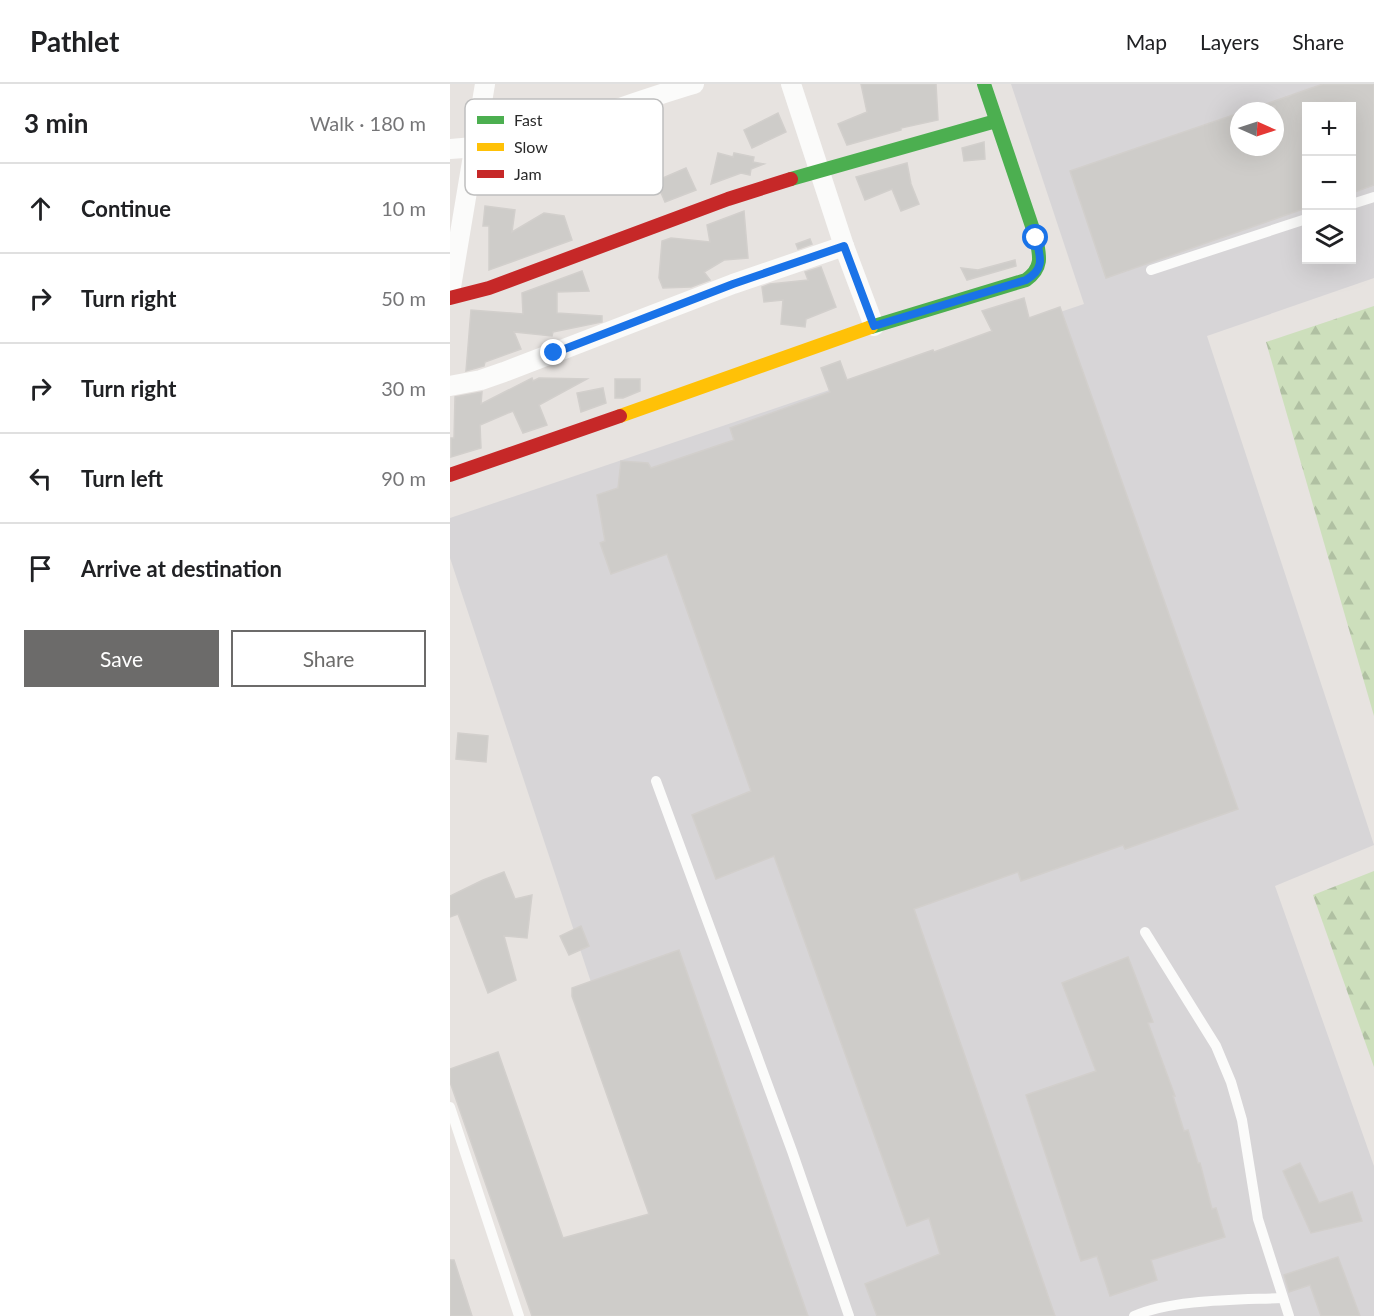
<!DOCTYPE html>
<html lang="en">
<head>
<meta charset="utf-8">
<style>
	body { margin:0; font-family:Lato,sans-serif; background:#f2f2f2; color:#202124 }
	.controls { position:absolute; right:18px; top:18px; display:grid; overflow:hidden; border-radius:0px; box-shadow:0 6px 24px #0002 }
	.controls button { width:54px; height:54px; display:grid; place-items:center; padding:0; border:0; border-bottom:2px solid #e0e0e0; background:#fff; color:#202124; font:30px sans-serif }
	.compass { position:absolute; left:780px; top:18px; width:54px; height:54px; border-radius:50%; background:#fff; box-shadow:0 6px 24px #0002; rotate:93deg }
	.stop { position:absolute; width:18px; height:18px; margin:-14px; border:4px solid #1a73e8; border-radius:50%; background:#fff }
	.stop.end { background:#1a73e8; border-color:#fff; box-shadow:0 2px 6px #0008 }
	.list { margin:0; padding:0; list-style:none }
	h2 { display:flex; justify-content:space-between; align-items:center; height:78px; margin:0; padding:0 24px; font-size:26px }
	h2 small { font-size:20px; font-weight:400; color:#757577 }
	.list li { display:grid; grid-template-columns:39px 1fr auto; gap:18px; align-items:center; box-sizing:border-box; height:90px; padding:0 24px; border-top:2px solid #e0e0e0 }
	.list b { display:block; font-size:22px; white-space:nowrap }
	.list em { font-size:20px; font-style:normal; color:#757577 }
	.actions { display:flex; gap:12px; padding:18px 24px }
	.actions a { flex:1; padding:14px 0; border:2px solid #6c6b6a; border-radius:0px; text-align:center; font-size:21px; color:#6c6b6a }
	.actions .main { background:#6c6b6a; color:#fff }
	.icon { flex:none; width:33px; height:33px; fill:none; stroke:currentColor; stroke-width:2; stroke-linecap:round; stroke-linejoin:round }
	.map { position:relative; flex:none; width:924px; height:1232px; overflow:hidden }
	header { display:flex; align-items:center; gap:36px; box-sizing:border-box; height:84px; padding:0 30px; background:#fff; border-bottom:2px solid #e0e0e0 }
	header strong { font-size:28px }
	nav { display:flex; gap:33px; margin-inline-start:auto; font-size:21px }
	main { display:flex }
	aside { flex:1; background:#fff }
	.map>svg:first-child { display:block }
	.industrial { fill:#d7d5d7; fill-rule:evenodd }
	.forest { fill:url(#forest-firs) }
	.building { fill:#ceccc9; stroke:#d2cfcc; stroke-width:1.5 }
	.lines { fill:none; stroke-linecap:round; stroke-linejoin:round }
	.lane { stroke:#fbfbfa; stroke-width:10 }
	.street { stroke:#fbfbfa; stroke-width:20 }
	.fast { stroke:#4caf50; stroke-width:14 }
	.slow { stroke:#ffc107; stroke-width:14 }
	.jam { stroke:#c62828; stroke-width:14 }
	.route { stroke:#1a73e8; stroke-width:8 }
	.key { fill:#fff; stroke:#bfbfbf; stroke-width:1.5 }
	.key-label { font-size:16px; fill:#2a2a2a }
</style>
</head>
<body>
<header>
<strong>Pathlet</strong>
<nav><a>Map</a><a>Layers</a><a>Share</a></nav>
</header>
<main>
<aside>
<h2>3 min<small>Walk · 180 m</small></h2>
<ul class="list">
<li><svg class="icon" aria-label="ahead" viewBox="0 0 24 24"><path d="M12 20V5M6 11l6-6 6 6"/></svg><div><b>Continue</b></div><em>10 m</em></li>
<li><svg class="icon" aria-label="right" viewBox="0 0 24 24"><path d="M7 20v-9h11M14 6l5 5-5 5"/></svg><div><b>Turn right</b></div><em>50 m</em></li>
<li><svg class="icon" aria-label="right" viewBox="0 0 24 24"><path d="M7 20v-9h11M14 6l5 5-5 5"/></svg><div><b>Turn right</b></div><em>30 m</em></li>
<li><svg class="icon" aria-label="left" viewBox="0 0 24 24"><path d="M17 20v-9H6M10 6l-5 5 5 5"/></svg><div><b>Turn left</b></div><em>90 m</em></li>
<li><svg class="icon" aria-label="arrive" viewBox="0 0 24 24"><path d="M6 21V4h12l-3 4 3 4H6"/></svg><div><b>Arrive at destination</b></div></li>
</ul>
<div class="actions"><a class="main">Save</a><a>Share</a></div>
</aside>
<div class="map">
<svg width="924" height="1232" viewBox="0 0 924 1232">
	<defs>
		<pattern id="forest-firs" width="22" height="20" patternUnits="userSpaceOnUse" patternTransform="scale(1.5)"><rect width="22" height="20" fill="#cddfbc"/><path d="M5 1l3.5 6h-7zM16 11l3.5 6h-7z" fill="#b0c0a2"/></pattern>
	</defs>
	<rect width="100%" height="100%" fill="#e7e3e0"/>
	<path class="industrial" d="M561 0H924V194L757 252 924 761 825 802 924 1082V1232H252L0 474V434L634 220ZM856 22H902V176H856ZM789 27H825V63H789Z"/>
	<g class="forest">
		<polygon points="924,222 924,632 816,258"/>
		<polygon points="924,787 924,983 863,811"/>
	</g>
	<g class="building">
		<polygon points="411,0 486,0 488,36 451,44 451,46 397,61 388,40 417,28"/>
		<polygon points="873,0 924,0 924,101 902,109 902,22 856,22 856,124 656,194 620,87 789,29 789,63 825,63 825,22 817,22 816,20"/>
		<polygon points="328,29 336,48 302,64 294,46"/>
		<polygon points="534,58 535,75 514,77 512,64"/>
		<polygon points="268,69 283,73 284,69 304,73 303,78 314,80 301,85 300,91 291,89 261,100"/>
		<polygon points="457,79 461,100 469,120 451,127 442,105 415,116 406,93"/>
		<polygon points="236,84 246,106 215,118 206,97"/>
		<polygon points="35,122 65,126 62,148 94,129 114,132 122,156 39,186 39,142 33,142"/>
		<polygon points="294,127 298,174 274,176 254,188 260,196 241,203 213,204 209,194 212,157 221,154 260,158 257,141"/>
		<polygon points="360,155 362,160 348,165 346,160"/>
		<polygon points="565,176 566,182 517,196 511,184 528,186"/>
		<polygon points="371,183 386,223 356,235 355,243 331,240 333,216 314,218 312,203 320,200 358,196 355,188"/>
		<polygon points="132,187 139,207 107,208 107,229 152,232 152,238 103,248 102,252 64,248 71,265 35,278 34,282 16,287 21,226 73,230 72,209"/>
		<polygon points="574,214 579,234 610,223 788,725 675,765 673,761 571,797 568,788 464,825 605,1232 427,1232 415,1200 490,1170 479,1134 457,1142 324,772 266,795 242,731 301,707 217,470 161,490 150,459 155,457 147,411 168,404 171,377 198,379 201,384 284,356 280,344 380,308 371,284 390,277 397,296 483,266 484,268 542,247 532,227"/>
		<polygon points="82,294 83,297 89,294 137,295 89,321 97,341 73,349 63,327 30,341 31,364 1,373 1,354 4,354 5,313 32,308 31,320"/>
		<polygon points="165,295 190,295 190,307 173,314 165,314"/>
		<polygon points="153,304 156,319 131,328 127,309"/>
		<polygon points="8,649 38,652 36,678 6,675"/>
		<polygon points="54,788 65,815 82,811 77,854 54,852 66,896 38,909 8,830 0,833 0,812 33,796"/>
		<polygon points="131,842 139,862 119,871 110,852"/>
		<polygon points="229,866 358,1232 82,1232 0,998 0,985 48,968 113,1154 199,1130 122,912 122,904"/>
		<polygon points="678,873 703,938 698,939 725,1012 723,1012 734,1047 738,1046 748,1079 750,1079 762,1125 766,1124 775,1153 701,1176 707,1196 660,1212 647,1172 631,1177 576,1011 646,987 612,899"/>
		<polygon points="850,1079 869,1119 902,1108 912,1137 861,1149 833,1087"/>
		<polygon points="888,1173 910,1232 871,1232 860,1201 839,1208 834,1191"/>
		<polygon points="0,1176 4,1176 22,1232 0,1232"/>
	</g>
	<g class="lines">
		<g class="lane">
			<polyline points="902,120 924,113"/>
			<polyline points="701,186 856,135"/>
			<polyline points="206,697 342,1067 399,1232"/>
			<polyline points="695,848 766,962 781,998 792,1036 808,1135 839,1232"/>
			<polyline points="0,1023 69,1232"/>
			<path d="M684 1232C722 1215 790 1216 832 1214"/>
		</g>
		<g class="street">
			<polyline points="341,0 394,162 424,242"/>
			<path d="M0 65C84 60 164 23 244 0"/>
			<polyline points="0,209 35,0"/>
			<polyline points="0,302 31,296 54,288 283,200 394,162"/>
		</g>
		<g class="fast">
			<polyline points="341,95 546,37"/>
			<path d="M421 243 576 196C593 184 590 172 586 154L534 0"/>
		</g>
		<polyline class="slow" points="170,332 421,243"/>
		<g class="jam">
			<polyline points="0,214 39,204 278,115 341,95"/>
			<polyline points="0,391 170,332"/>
		</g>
	</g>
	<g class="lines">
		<path class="route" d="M104 269 283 200 394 162 424 242 576 196C596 184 590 173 586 154"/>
	</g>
	<rect x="15" y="15" width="198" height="96" rx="9" class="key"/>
	<rect x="27" y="32" width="27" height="8" fill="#4caf50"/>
	<rect x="27" y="59" width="27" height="8" fill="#ffc107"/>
	<rect x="27" y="86" width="27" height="8" fill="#c62828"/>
	<g class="key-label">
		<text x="64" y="42">Fast</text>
		<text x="64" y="69">Slow</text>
		<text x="64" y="96">Jam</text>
	</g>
</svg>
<div class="controls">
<button>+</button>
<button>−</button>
<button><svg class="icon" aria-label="layers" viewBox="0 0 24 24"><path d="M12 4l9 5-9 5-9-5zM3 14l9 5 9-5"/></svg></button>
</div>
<svg class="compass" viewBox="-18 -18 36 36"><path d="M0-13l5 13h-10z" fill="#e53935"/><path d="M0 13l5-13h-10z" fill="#757577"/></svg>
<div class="stop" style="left:586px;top:154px"></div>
<div class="stop end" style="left:104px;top:269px"></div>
</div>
</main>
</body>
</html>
